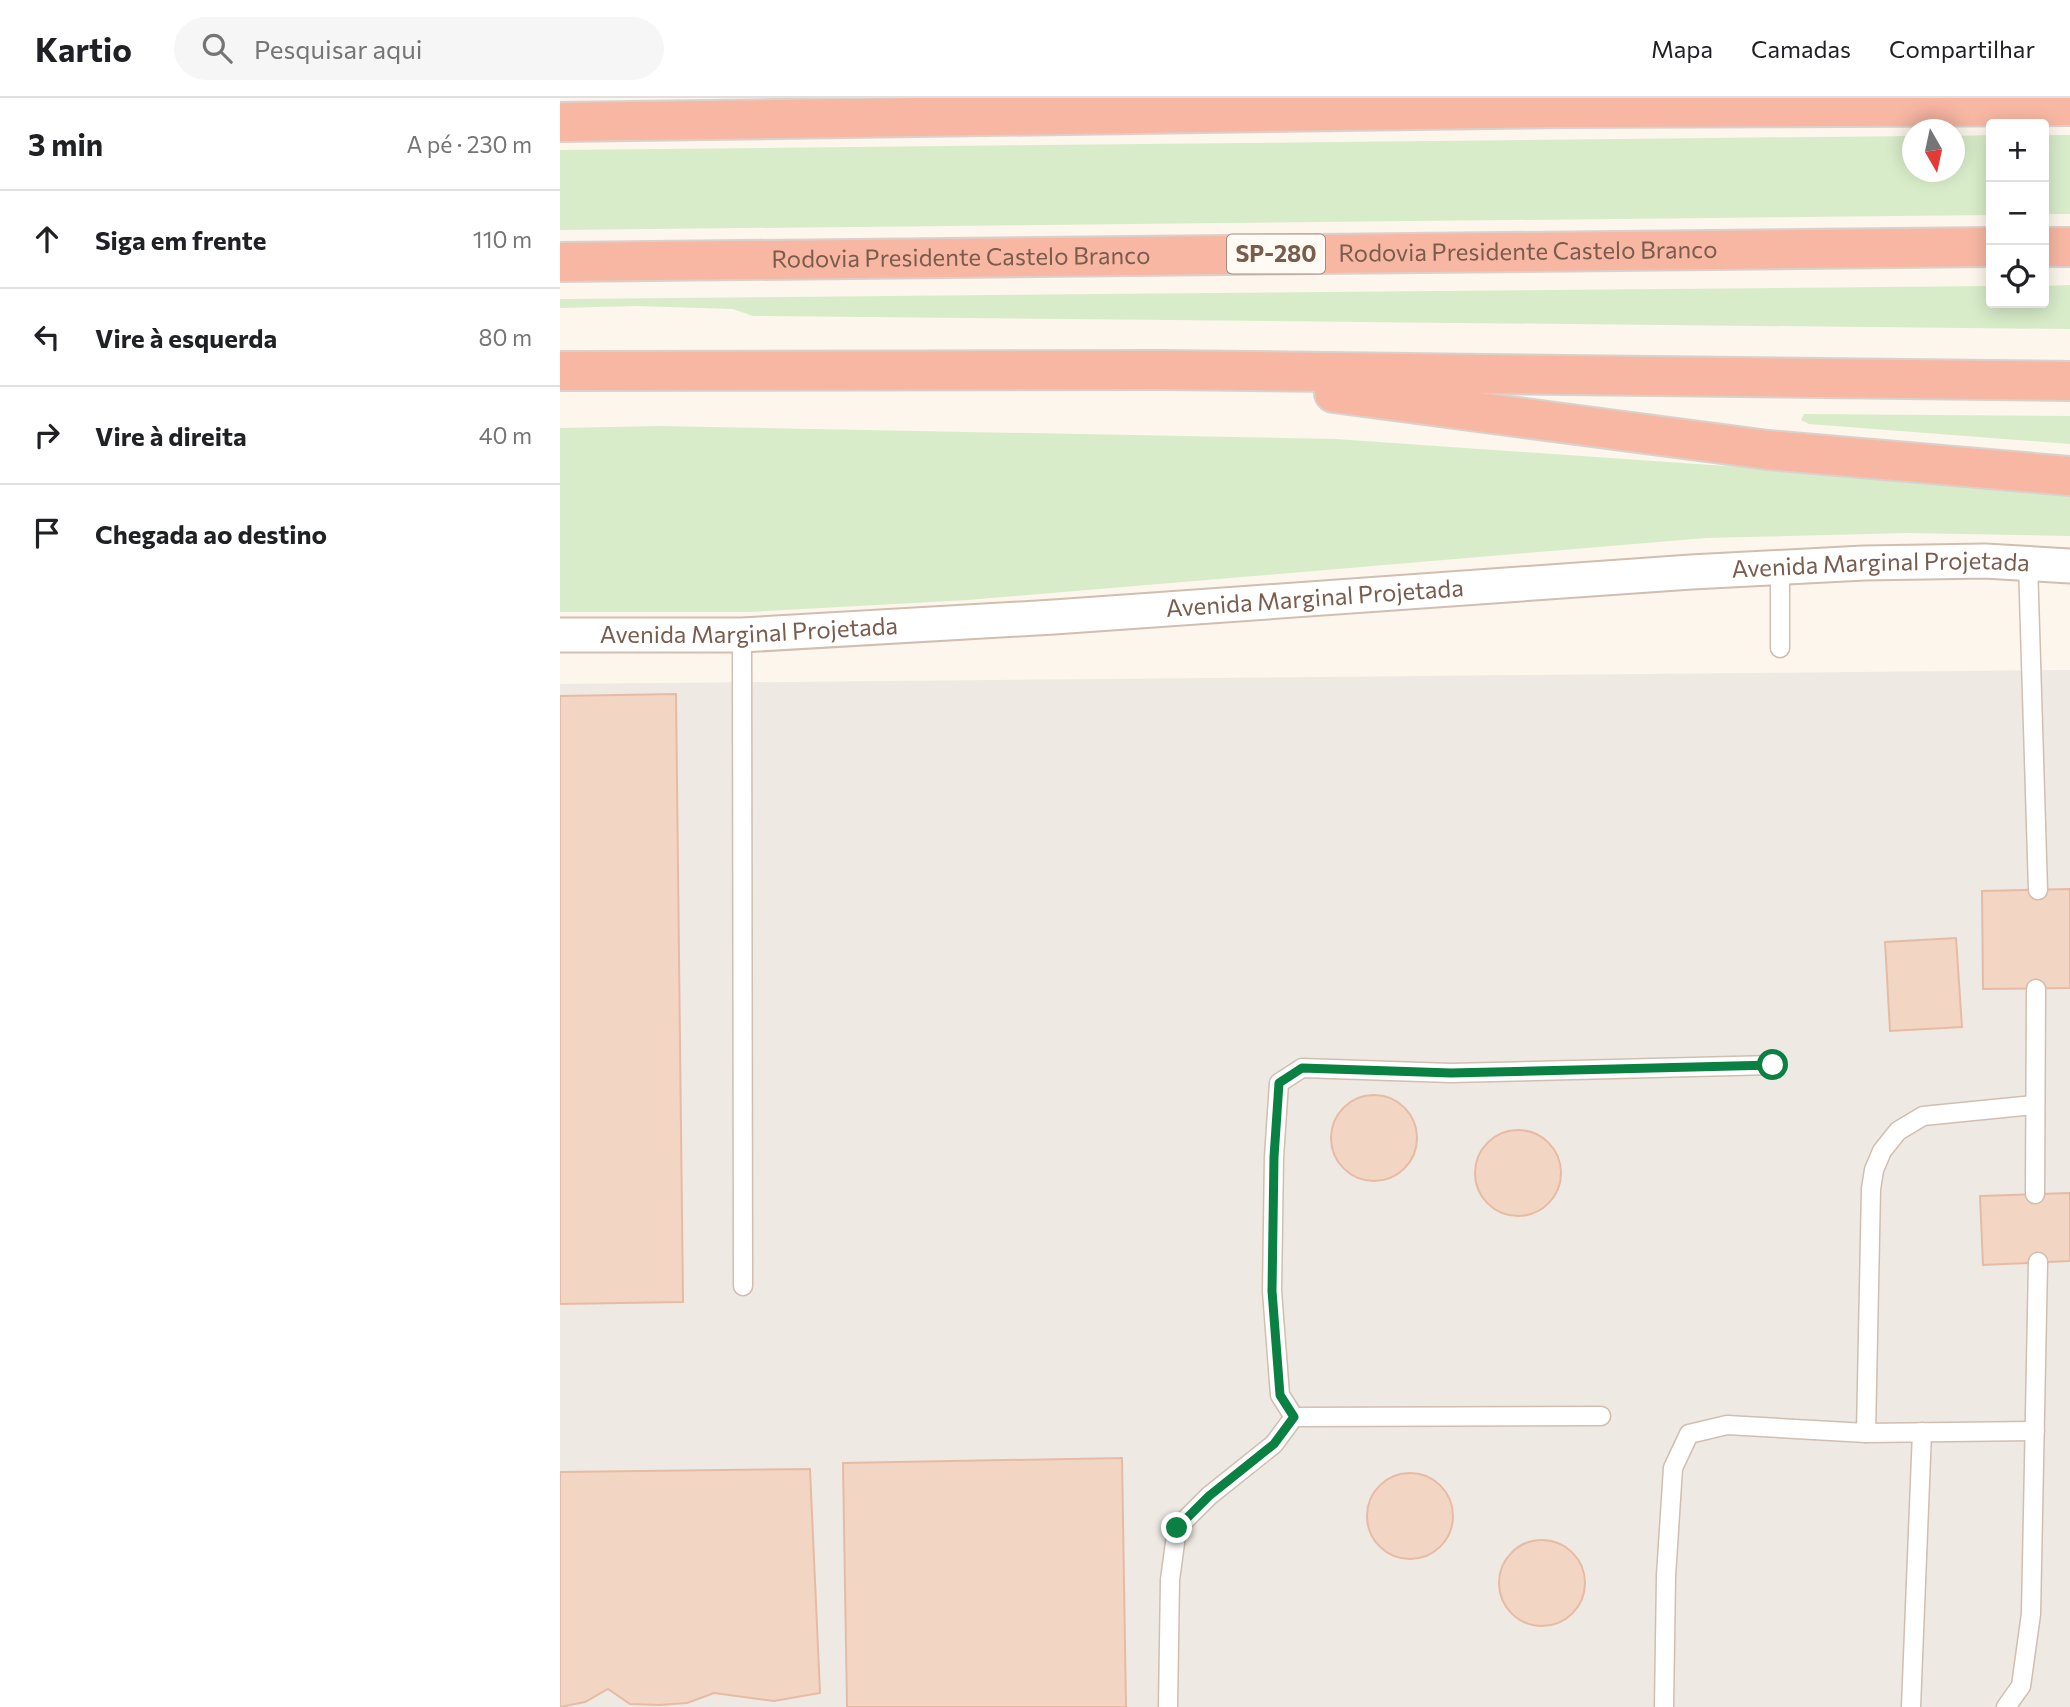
<!DOCTYPE html>
<html lang="pt">
<head>
<meta charset="utf-8">
<style>
	body { margin:0; font-family:Commissioner,sans-serif; background:#f6f6f6; color:#202124 }
	.controls { position:absolute; right:21px; top:21px; display:grid; overflow:hidden; border-radius:7px; box-shadow:0 4px 18px #0003 }
	.controls button { width:63px; height:63px; display:grid; place-items:center; padding:0; border:0; border-bottom:2px solid #e0e0e0; background:#fff; color:#202124; font:35px sans-serif }
	.compass { position:absolute; left:1342px; top:21px; width:63px; height:63px; border-radius:50%; background:#fff; box-shadow:0 4px 18px #0003; rotate:171deg }
	.stop { position:absolute; width:21px; height:21px; margin:-16px; border:5px solid #0b8043; border-radius:50%; background:#fff }
	.stop.end { background:#0b8043; border-color:#fff; box-shadow:0 2px 7px #0008 }
	.list { margin:0; padding:0; list-style:none }
	h2 { display:flex; justify-content:space-between; align-items:center; height:91px; margin:0; padding:0 28px; font-size:30px }
	h2 small { font-size:23px; font-weight:400; color:#757577 }
	.list li { display:grid; grid-template-columns:46px 1fr auto; gap:21px; align-items:center; box-sizing:border-box; height:98px; padding:0 28px; border-top:2px solid #e0e0e0 }
	.list b { display:block; font-size:26px; white-space:nowrap }
	.list em { font-size:23px; font-style:normal; color:#757577 }
	.icon { flex:none; width:38px; height:38px; fill:none; stroke:currentColor; stroke-width:2; stroke-linecap:round; stroke-linejoin:round }
	.map { position:relative; flex:none; width:1510px; height:1609px; overflow:hidden }
	header { display:flex; align-items:center; gap:42px; box-sizing:border-box; height:98px; padding:0 35px; background:#fff; border-bottom:2px solid #e0e0e0 }
	header strong { font-size:33px }
	nav { display:flex; gap:38px; margin-inline-start:auto; font-size:24px }
	.search { width:490px; height:63px; background:#f6f6f6; display:flex; align-items:center; gap:18px; box-sizing:border-box; padding:0 24px; border-radius:38px; color:#757577; font-size:26px }
	main { display:flex }
	aside { flex:1; background:#fff }
	.map>svg:first-child { display:block }
	.industrial { fill:#efe9e4 }
	.green { fill:#d8ecc9 }
	.building { fill:#f3d5c3; stroke:#e6bba3; stroke-width:2 }
	.lines { fill:none; stroke-linecap:round; stroke-linejoin:round }
	.service-casing { stroke:#d1beb0; stroke-width:21 }
	.minor-casing { stroke:#d1beb0; stroke-width:37 }
	.motorway-casing { stroke:#dad1cd; stroke-width:42 }
	.service { stroke:#fff; stroke-width:18 }
	.minor { stroke:#fff; stroke-width:33 }
	.motorway { stroke:#f7b7a3; stroke-width:38 }
	.route { stroke:#0b8043; stroke-width:9 }
	.labels { text-anchor:middle; stroke-width:7; stroke-linejoin:round; paint-order:stroke }
	.shield { fill:#fffaf3; stroke:#a28b7f; stroke-width:2 }
	.shield-label { font-size:23px; font-weight:bold; fill:#7a5c4d }
	.street-label { font-size:24px; fill:#7a5c4d; stroke:#fffaf3 }
</style>
</head>
<body>
<header>
<strong>Kartio</strong>
<div class="search"><svg class="icon" aria-label="search" viewBox="0 0 24 24"><circle cx="10" cy="10" r="6"/><path d="M15 15l6 6"/></svg>Pesquisar aqui</div>
<nav><a>Mapa</a><a>Camadas</a><a>Compartilhar</a></nav>
</header>
<main>
<aside>
<h2>3 min<small>A pé · 230 m</small></h2>
<ul class="list">
<li><svg class="icon" aria-label="ahead" viewBox="0 0 24 24"><path d="M12 20V5M6 11l6-6 6 6"/></svg><div><b>Siga em frente</b></div><em>110 m</em></li>
<li><svg class="icon" aria-label="left" viewBox="0 0 24 24"><path d="M17 20v-9H6M10 6l-5 5 5 5"/></svg><div><b>Vire à esquerda</b></div><em>80 m</em></li>
<li><svg class="icon" aria-label="right" viewBox="0 0 24 24"><path d="M7 20v-9h11M14 6l5 5-5 5"/></svg><div><b>Vire à direita</b></div><em>40 m</em></li>
<li><svg class="icon" aria-label="arrive" viewBox="0 0 24 24"><path d="M6 21V4h12l-3 4 3 4H6"/></svg><div><b>Chegada ao destino</b></div></li>
</ul>
</aside>
<div class="map">
<svg width="1510" height="1609" viewBox="0 0 1510 1609">
	<rect width="100%" height="100%" fill="#fdf6ec"/>
	<polygon class="industrial" points="1510,572 1510,1609 0,1609 0,586"/>
	<g class="green">
		<polygon points="1431,37 1431,117 0,132 0,52 1352,38 1352,74 1394,74 1395,38"/>
		<rect x="1484" y="37" width="26" height="79"/>
		<polygon points="1510,187 1510,231 193,218 173,211 76,208 0,210 0,201 1431,188 1431,205 1484,205 1484,188"/>
		<polygon points="1244,316 1510,318 1510,346 1249,326 1241,322"/>
		<polygon points="100,328 776,341 1510,392 1510,438 1347,435 1146,440 408,502 190,514 0,514 0,330"/>
	</g>
	<g class="building">
		<polygon points="116,596 123,1204 0,1206 0,598"/>
		<polygon points="1510,791 1510,890 1423,891 1422,793"/>
		<polygon points="1396,840 1402,929 1330,933 1325,844"/>
		<circle cx="814" cy="1040" r="43"/>
		<circle cx="958" cy="1075" r="43"/>
		<polygon points="1510,1095 1510,1163 1423,1167 1420,1098"/>
		<polygon points="562,1360 566,1609 287,1609 283,1365"/>
		<polygon points="250,1371 260,1595 214,1603 154,1595 127,1605 99,1607 70,1606 48,1591 25,1604 0,1609 0,1374"/>
		<circle cx="850" cy="1418" r="43"/>
		<circle cx="982" cy="1485" r="43"/>
	</g>
	<g class="lines">
		<defs>
			<g id="service">
				<polyline points="1468,465 1478,792"/>
				<polyline points="182,537 183,1188"/>
				<polyline points="1220,550 1220,469"/>
				<polyline points="1475,1096 1476,891"/>
				<polyline points="734,1319 1041,1318"/>
				<polyline points="1306,1335 1311,1091 1314,1072 1322,1053 1338,1033 1363,1018 1474,1007"/>
				<polyline points="608,1609 610,1482 617,1430 649,1398 714,1346 734,1319 720,1297 712,1193 714,1059 719,985 742,970 891,975 1213,967"/>
				<polyline points="1104,1609 1106,1478 1113,1370 1129,1336 1167,1327 1306,1335 1475,1333"/>
				<polyline points="1351,1609 1362,1334"/>
				<polyline points="1446,1609 1461,1588 1471,1516 1478,1164"/>
			</g>
			<g id="minor">
				<path id="s1" d="M0 537H182L494 519 1131 474 1304 465 1425 463 1510 468"/>
			</g>
			<g id="motorway">
				<polyline points="0,24 1003,10 1510,8"/>
				<polyline points="1484,149 1510,149"/>
				<path id="s2" d="M0 164 1431 149"/>
				<polyline points="0,273 602,272 1510,283"/>
				<polyline points="774,295 1208,352 1510,378"/>
			</g>
		</defs>
		<use href="#service" class="service-casing"/>
		<use href="#minor" class="minor-casing"/>
		<use href="#motorway" class="motorway-casing"/>
		<use href="#service" class="service"/>
		<use href="#minor" class="minor"/>
		<use href="#motorway" class="motorway"/>
	</g>
	<g class="lines">
		<polyline class="route" points="617,1430 649,1398 714,1346 734,1319 720,1297 712,1193 714,1059 719,985 742,970 891,975 1213,967"/>
	</g>
	<g class="labels">
		<rect class="shield" x="667" y="136.5" width="98" height="39" rx="5"/>
		<g class="shield-label">
			<text x="716" y="164">SP-280</text>
		</g>
		<g class="street-label">
			<text dy="8" stroke="none"><textPath href="#s2" startOffset="968">Rodovia Presidente Castelo Branco</textPath></text>
			<text dy="8" stroke="none"><textPath href="#s2" startOffset="401">Rodovia Presidente Castelo Branco</textPath></text>
			<text dy="8" stroke="none"><textPath href="#s1" startOffset="1323">Avenida Marginal Projetada</textPath></text>
			<text dy="8" stroke="none"><textPath href="#s1" startOffset="756">Avenida Marginal Projetada</textPath></text>
			<text dy="8" stroke="none"><textPath href="#s1" startOffset="189">Avenida Marginal Projetada</textPath></text>
		</g>
	</g>
</svg>
<div class="controls">
<button>+</button>
<button>−</button>
<button><svg class="icon" aria-label="locate" viewBox="0 0 24 24"><circle cx="12" cy="12" r="6"/><path d="M12 2v4M12 18v4M2 12h4M18 12h4"/></svg></button>
</div>
<svg class="compass" viewBox="-18 -18 36 36"><path d="M0-13l5 13h-10z" fill="#e53935"/><path d="M0 13l5-13h-10z" fill="#757577"/></svg>
<div class="stop" style="left:1213px;top:967px"></div>
<div class="stop end" style="left:617px;top:1430px"></div>
</div>
</main>
</body>
</html>
